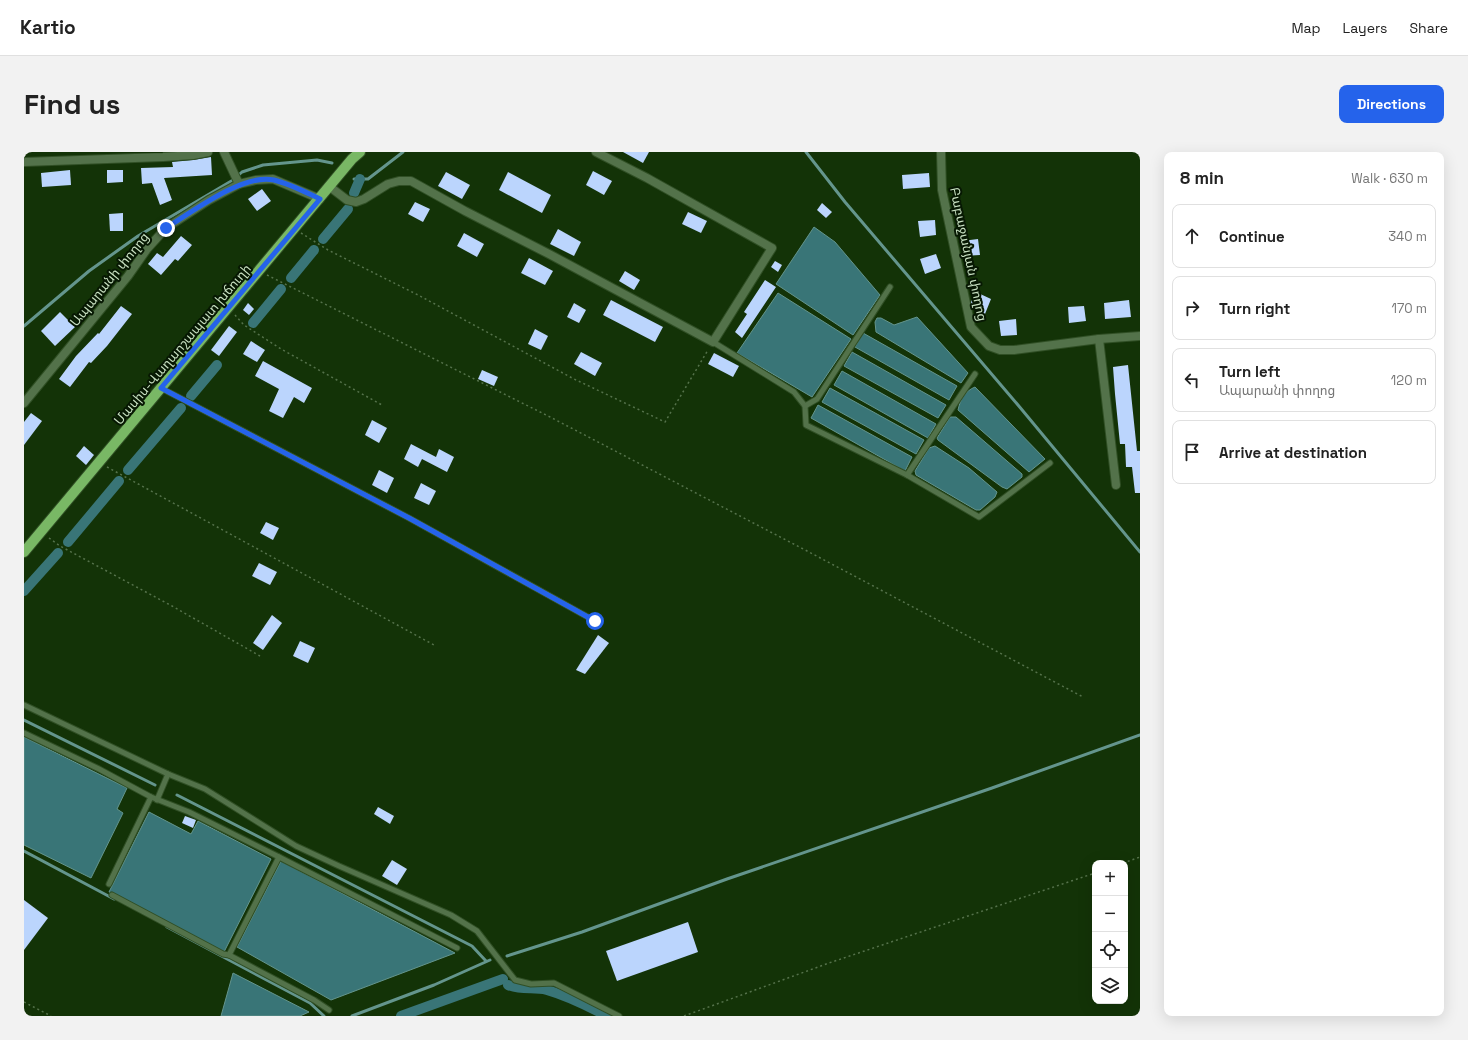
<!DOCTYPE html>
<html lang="en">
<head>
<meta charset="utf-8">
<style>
	body { margin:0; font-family:"Space Grotesk","Noto Sans Armenian",sans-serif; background:#f2f2f2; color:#222 }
	.controls { position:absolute; right:12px; bottom:12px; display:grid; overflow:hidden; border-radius:8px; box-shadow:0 4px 16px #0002 }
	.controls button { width:36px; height:36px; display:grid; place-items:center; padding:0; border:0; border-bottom:1px solid #e0e0e0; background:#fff; color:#222; font:20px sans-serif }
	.stop { position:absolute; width:12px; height:12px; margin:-9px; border:3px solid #2563eb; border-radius:50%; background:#fff }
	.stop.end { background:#2563eb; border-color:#fff; box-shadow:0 1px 4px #0008 }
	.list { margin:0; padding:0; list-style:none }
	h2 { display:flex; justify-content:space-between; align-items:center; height:52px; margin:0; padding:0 16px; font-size:17px }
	h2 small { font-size:13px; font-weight:400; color:#767676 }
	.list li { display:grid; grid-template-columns:26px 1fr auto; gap:12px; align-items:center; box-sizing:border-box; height:64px; margin:0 8px 8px; padding:0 8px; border:1px solid #e0e0e0; border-radius:8px }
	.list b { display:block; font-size:15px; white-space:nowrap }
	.list p { margin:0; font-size:13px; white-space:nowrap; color:#767676 }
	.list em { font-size:13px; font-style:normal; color:#767676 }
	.icon { flex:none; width:22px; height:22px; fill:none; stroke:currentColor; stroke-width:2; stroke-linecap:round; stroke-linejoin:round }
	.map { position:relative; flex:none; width:1116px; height:864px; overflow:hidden; border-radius:8px }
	header { display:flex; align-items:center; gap:24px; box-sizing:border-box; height:56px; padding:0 20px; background:#fff; border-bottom:1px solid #e0e0e0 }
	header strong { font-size:19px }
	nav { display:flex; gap:22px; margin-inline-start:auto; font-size:14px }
	.intro { display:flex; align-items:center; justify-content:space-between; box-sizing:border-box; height:96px; padding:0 24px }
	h1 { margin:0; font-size:28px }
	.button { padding:10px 18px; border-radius:8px; background:#2563eb; color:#fff; font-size:14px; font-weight:700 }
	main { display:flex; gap:24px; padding:0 24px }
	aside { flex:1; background:#fff; border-radius:8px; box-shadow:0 4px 16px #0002 }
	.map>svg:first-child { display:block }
	.water { fill:#397577; stroke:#64958d }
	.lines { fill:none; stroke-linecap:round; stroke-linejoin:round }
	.stream { stroke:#64958d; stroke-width:3 }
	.canal { stroke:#397577; stroke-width:10 }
	.building { fill:#bbd5fd }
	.service-casing { stroke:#304f25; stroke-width:7 }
	.minor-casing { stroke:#304f25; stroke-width:10 }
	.primary-casing { stroke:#304f25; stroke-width:12 }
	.path { stroke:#55724b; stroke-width:1.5; stroke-dasharray:2 3; stroke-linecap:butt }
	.service { stroke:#53724a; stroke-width:5 }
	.minor { stroke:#53724a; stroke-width:8 }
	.primary { stroke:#79b865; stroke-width:10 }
	.route { stroke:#2563eb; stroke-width:5 }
	.labels { text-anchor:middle; stroke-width:4; stroke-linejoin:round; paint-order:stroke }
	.street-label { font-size:13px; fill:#c7dfc0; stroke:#071803 }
</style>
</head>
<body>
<header>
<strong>Kartio</strong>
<nav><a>Map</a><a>Layers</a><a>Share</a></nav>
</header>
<div class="intro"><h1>Find us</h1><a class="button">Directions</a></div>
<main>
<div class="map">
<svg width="1116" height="864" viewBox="0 0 1116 864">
	<rect width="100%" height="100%" fill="#133307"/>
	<g class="water">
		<polygon points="790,75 811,90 856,143 829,183 752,132"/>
		<polygon points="754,141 827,187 788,245 713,201"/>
		<polygon points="893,165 944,221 937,231 852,180 851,170 853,166 857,166 870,173"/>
		<polygon points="839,181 933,234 925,248 831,195"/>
		<polygon points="828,200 922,253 914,266 820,214"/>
		<polygon points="818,219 912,272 904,286 810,233"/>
		<path d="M951 235 1021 307 1005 320 934 258C936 248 941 239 951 235Z"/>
		<polygon points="806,236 900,288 892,302 798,250"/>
		<polygon points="794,253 888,305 881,319 787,266"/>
		<polygon points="926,265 932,265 998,322 998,325 983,337 978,335 914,288 913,286"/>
		<polygon points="911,294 945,316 973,340 971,345 956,358 952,358 892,323 891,319 905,296"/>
		<polygon points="0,585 103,636 93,657 99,661 67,726 0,693"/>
		<polygon points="125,660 167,682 174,669 247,707 200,800 85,740"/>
		<polygon points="257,709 431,801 307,848 213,795"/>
		<polygon points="209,821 285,860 276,864 197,864"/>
	</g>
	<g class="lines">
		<g class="stream">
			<polyline points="782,0 821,50 994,253 1116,400"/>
			<polyline points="330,27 344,27 379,0"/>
			<polyline points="0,174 65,119 114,84 209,28 218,20 239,13 293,8 308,11"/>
			<polyline points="0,568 131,633"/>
			<polyline points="153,643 448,794 462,809"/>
			<polyline points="0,699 90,747"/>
			<polyline points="143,775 286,851 300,864"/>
			<polyline points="483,804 558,780 703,727 968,636 1116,583"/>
			<polyline points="328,864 410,833 466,808"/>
		</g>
		<g class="canal">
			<polyline points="330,41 336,27"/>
			<polyline points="299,87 324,57"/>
			<polyline points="267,126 290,98"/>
			<polyline points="229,171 257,137"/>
			<polyline points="167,244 193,213"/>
			<polyline points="104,318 157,256"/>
			<polyline points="44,390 95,329"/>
			<polyline points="0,439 34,401"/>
			<path d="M484 833C499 839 510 834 523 838 544 844 564 854 583 864"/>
			<polyline points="377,864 479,827"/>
		</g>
	</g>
	<g class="building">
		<polygon points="599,0 625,0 619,11"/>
		<polygon points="187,5 188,23 140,26 148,48 136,53 128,31 118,32 117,16 149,15 148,10 169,8"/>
		<polygon points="46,18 47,33 18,35 17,21"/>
		<polygon points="83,18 99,18 99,30 83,31"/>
		<polygon points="569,19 588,29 580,43 562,33"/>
		<polygon points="422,20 446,33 438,47 414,34"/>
		<polygon points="484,20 527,43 518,61 475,38"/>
		<polygon points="905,21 906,35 879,37 878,23"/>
		<polygon points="238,37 247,49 233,59 224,47"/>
		<polygon points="391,50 406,57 399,70 384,62"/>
		<polygon points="798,51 808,60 802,66 793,58"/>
		<polygon points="664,60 683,69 677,81 658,72"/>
		<polygon points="99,61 99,79 86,79 85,62"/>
		<polygon points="911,68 912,83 896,85 894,69"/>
		<polygon points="534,77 557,90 550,104 526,92"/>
		<polygon points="440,81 460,92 453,105 433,94"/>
		<polygon points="157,84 168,93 154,109 151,107 137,123 124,112 133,101 139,105"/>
		<polygon points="954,87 956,103 939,104 938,89"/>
		<polygon points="912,102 917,116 901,122 896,107"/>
		<polygon points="505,106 529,119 521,133 497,121"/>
		<polygon points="751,109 758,113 754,120 747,115"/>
		<polygon points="601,119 616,128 610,138 595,129"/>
		<polygon points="741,128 752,135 718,186 711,180 723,162 720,160"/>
		<polygon points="952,140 967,147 961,162 949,156 947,150"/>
		<polygon points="587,148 639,175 631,190 579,163"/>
		<polygon points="1105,148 1107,165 1081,167 1080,151"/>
		<polygon points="224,151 230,157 225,163 219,158"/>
		<polygon points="550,151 562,158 555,171 543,165"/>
		<polygon points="97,154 108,162 83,194 67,211 65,210 46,235 35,227 52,204 74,181 75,182"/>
		<polygon points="1060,154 1062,169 1045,171 1044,155"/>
		<polygon points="36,160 51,175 31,194 17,179"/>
		<polygon points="992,167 993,183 977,184 975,169"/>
		<polygon points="205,174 213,180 195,204 187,198"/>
		<polygon points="511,177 524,184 517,198 504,192"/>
		<polygon points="227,189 241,198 233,210 219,202"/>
		<polygon points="557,200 578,211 571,224 550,212"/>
		<polygon points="690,201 715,214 709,225 684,212"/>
		<polygon points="239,209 288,236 280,251 270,245 259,266 245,259 255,237 231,224"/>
		<polygon points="1104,213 1113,299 1116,299 1116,341 1111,341 1108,315 1102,315 1101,292 1096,292 1091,242 1089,215"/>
		<polygon points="458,218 474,225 470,234 454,227"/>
		<polygon points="7,261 18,269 0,293 0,270"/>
		<polygon points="348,268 363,276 355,291 341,283"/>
		<polygon points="387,292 412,305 415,297 430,305 423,320 398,307 394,315 380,307"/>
		<polygon points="60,294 70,303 62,313 52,304"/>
		<polygon points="355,318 370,326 363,341 348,333"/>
		<polygon points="397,331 412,339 405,353 390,346"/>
		<polygon points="242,370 255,376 249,388 236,381"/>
		<polygon points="235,411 253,420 246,433 228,424"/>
		<polygon points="248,463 258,471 239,498 229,491"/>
		<polygon points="574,483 585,491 561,522 552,518"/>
		<polygon points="276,489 291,496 284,511 269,504"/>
		<polygon points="354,655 370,664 366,672 350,662"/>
		<polygon points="161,664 172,668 169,676 158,671"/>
		<polygon points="368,708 383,717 373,733 358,724"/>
		<polygon points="0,748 24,766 0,798"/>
		<polygon points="664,770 674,800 593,829 582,799"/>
	</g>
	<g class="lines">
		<defs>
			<g id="service">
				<polyline points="689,190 770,240 781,254 782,273 883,323 955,365 1026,311"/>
				<polyline points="137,236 385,366 571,469"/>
				<polyline points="781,254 793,247 866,135"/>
				<polyline points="883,323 951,222"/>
				<polyline points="0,553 144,622 181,637 272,694 315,714 427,763 453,779 491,828 507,832 530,831 595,864"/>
				<polyline points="0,581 75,617 127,645 165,660 255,705 433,796"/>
				<polyline points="133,648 144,622"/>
				<polyline points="85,732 127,645"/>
				<polyline points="88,743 199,802 205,803 290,848 305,858"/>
				<polyline points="205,803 255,705"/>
			</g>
			<g id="minor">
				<polyline points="200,0 215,32"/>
				<polyline points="917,0 918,38 947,175 965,194 976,198 990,198 1075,187 1116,184"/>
				<polyline points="0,10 139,5 169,3 184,0"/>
				<polyline points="306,35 323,48 332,50 340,47 364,32 375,29 387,29 441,59 525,102 689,190 748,96 623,26 572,0"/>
				<polyline points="1075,187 1092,333"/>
				<polyline points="0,251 104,124 123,97 142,76 185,48 215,32 232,28 249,27 296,47"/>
			</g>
			<polyline id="primary" points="0,400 328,7 336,0"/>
		</defs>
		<use href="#service" class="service-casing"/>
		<use href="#minor" class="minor-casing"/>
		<use href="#primary" class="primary-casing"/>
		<g class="path">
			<polyline points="277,81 304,98 396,144 550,227 641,270 684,198"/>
			<polyline points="243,123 528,266 785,400 1059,545"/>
			<polyline points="211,163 220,173 257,197 358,253"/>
			<polyline points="83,315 410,493"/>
			<polyline points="25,386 36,394 148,454 236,504"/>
			<polyline points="1099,711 1116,705"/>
			<polyline points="0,850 27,864"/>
			<polyline points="660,864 805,811 1071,721"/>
		</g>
		<use href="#service" class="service"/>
		<use href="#minor" class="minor"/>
		<use href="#primary" class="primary"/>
	</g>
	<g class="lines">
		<path class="route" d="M142 76C168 60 219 21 250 28 266 32 281 40 296 47L137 236 385 366 571 469"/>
	</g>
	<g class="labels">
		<g class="street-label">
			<text transform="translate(945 102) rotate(78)" y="5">Բաբաջանյան փողոց</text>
			<text transform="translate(85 127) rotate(-51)" y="5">Ապարանի փողոց</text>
			<text transform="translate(158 192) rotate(-50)" y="5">Մասիս-Վաղարշապատ խճուղի</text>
		</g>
	</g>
</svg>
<div class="controls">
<button>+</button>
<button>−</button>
<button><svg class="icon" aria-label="locate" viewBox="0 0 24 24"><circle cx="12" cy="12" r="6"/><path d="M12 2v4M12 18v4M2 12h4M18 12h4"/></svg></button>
<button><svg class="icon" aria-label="layers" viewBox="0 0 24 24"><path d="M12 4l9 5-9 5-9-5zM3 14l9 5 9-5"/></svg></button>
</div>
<div class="stop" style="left:571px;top:469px"></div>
<div class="stop end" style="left:142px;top:76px"></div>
</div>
<aside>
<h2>8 min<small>Walk · 630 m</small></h2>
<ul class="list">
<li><svg class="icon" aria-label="ahead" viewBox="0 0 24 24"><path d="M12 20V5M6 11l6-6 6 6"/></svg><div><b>Continue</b></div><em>340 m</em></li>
<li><svg class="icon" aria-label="right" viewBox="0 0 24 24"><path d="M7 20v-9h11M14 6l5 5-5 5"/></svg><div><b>Turn right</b></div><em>170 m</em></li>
<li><svg class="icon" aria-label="left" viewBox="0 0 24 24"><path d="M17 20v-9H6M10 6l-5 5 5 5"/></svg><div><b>Turn left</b><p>Ապարանի փողոց</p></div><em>120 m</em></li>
<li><svg class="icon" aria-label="arrive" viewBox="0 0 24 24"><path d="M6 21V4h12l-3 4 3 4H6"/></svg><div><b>Arrive at destination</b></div></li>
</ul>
</aside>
</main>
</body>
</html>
